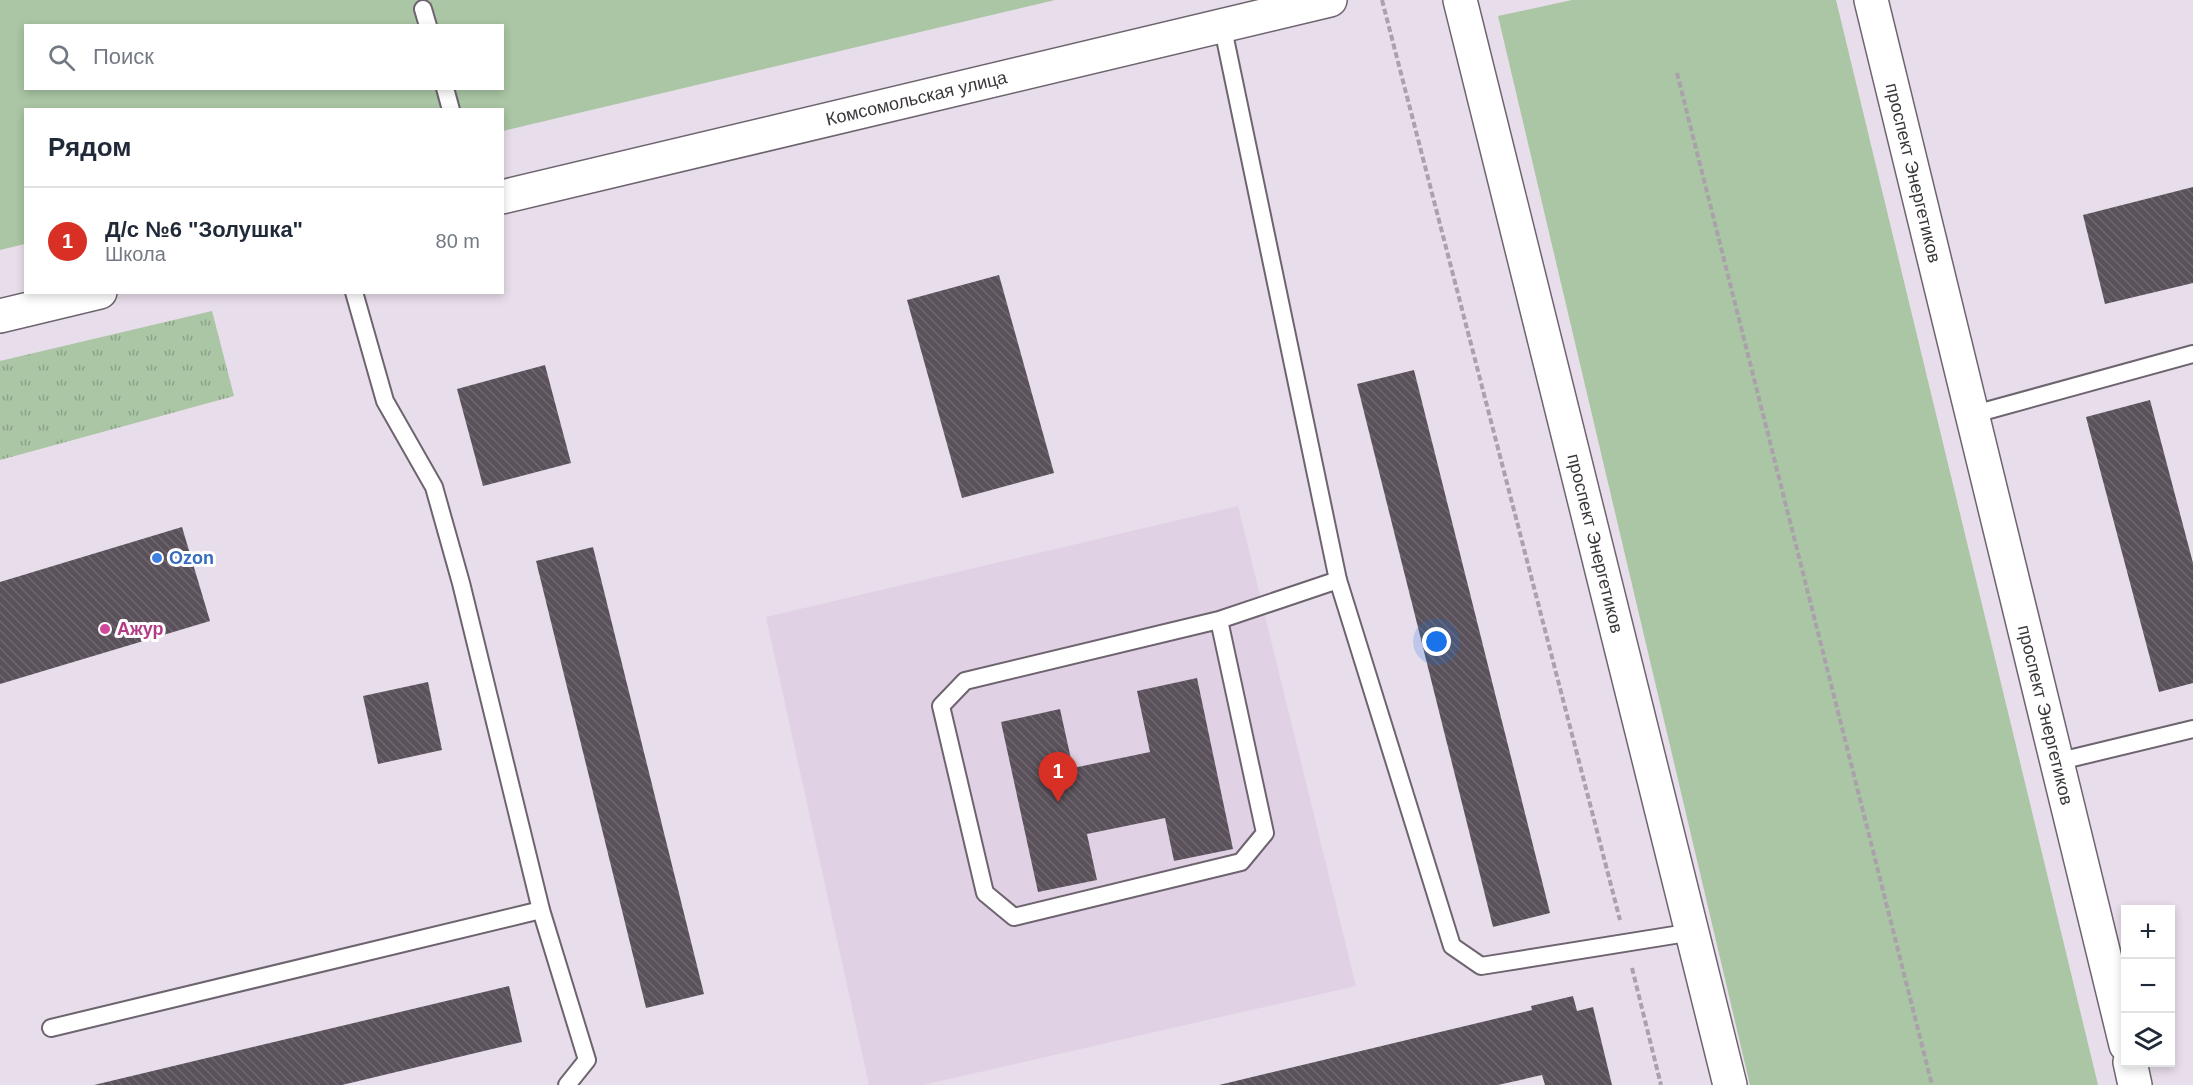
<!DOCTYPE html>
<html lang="ru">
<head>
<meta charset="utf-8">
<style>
	body { margin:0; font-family:Helvetica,sans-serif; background:#f6f6f7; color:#1f2937 }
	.controls { position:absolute; right:18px; bottom:18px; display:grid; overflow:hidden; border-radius:0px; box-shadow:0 3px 9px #0003 }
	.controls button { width:54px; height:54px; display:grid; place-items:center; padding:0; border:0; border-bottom:2px solid #e0e1e3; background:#fff; color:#1f2937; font:30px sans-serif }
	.you { position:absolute; left:1437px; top:642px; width:21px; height:21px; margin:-15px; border:4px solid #fff; border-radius:50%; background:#1a73e8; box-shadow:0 0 0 9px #1a73e833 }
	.badge { display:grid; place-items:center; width:39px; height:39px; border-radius:50%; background:#d93025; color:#fff; font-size:20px; font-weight:700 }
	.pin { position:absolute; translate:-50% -50px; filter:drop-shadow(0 2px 3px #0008) }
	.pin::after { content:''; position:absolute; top:32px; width:21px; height:18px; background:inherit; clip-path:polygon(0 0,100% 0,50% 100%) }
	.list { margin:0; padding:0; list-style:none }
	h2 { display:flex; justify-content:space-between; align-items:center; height:78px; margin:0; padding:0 24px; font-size:26px }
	h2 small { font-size:20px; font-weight:400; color:#747a83 }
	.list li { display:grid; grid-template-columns:39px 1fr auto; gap:18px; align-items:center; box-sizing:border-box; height:108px; padding:0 24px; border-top:2px solid #e0e1e3 }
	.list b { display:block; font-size:22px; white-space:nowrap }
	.list p { margin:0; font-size:20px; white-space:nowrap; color:#747a83 }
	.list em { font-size:20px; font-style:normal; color:#747a83 }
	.icon { flex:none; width:33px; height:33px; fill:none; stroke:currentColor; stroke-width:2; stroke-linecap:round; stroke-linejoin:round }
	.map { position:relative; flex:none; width:2193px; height:1085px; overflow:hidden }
	.search { position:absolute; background:#fff; box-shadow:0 3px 9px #0003; left:24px; top:24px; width:480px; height:66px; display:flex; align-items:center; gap:15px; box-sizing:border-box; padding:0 21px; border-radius:0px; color:#747a83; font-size:22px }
	.panel { position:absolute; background:#fff; box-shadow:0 3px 9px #0003; left:24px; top:108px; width:480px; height:186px; border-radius:0px }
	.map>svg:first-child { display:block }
	.built { fill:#e1d1e4 }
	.grass { fill:url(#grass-tufts) }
	.park { fill:#aac6a4; fill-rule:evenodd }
	.building { fill:url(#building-back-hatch) }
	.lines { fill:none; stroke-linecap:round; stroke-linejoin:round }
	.lane-casing { stroke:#6e646f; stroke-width:20 }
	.street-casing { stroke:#6e646f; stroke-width:36 }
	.path { stroke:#aaa1ab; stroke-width:4; stroke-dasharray:6 3; stroke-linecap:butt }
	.lane { stroke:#fff; stroke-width:16 }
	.street { stroke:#fff; stroke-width:33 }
	.shop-dot { fill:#3f7fe0; stroke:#fff; stroke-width:2 }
	.hotel-dot { fill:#d1479c; stroke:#fff; stroke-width:2 }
	.labels { text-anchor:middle; stroke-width:6; stroke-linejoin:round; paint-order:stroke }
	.street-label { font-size:18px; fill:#3a363b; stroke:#fff }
	.shop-label { font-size:18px; font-weight:bold; fill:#366cbe; stroke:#fff; text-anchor:start }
	.hotel-label { font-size:18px; font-weight:bold; fill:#b23c85; stroke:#fff; text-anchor:start }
</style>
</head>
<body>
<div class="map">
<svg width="2193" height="1085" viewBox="0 0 2193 1085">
	<defs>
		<pattern id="grass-tufts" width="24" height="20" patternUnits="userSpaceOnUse" patternTransform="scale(1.5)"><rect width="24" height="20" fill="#aac6a4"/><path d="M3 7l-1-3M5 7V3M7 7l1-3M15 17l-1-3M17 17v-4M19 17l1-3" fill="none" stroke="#8ba287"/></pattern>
		<pattern id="building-back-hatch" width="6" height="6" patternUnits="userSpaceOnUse" patternTransform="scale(1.5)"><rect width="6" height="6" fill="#5a515b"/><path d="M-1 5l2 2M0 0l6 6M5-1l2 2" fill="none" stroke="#6f6870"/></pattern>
	</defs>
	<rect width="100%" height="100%" fill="#e8ddea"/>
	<polygon class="built" points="1238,506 1356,986 923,1085 869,1085 766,617"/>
	<polygon class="grass" points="212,311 234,396 0,460 0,361"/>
	<g class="park">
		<path d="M0 0H1055L503 131 502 110H26L25 244 0 250ZM26 26H502V88H26Z"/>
		<polygon points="1572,0 1836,0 2098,1085 1750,1085 1498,16"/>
	</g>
	<g class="building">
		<polygon points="2193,187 2193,283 2105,304 2083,215"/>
		<polygon points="999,275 1054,473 962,498 907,300"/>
		<polygon points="545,365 571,463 483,486 457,389"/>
		<polygon points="1414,370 1550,913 1493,927 1357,384"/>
		<polygon points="2150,400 2193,563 2193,683 2159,692 2086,417"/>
		<polygon points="182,527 210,621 0,684 0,582"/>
		<polygon points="593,547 704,994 646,1008 536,561"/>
		<polygon points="1197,678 1233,849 1174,861 1165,818 1087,834 1097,880 1038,892 1001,722 1060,709 1073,768 1150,752 1137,691"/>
		<polygon points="428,682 442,750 378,764 363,696"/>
		<polygon points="509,986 522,1042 342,1085 94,1085"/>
		<polygon points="1573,996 1577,1011 1593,1007 1612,1085 1545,1085 1542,1075 1498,1085 1219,1085 1532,1010 1531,1006"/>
	</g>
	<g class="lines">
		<defs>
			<g id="lane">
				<polyline points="423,9 428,26"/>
				<polyline points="1222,24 1338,580 1452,946 1481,966 1693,932"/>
				<polyline points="445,88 451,110"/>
				<polyline points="354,292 385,401 434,487 461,583 541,910 587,1060 567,1085"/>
				<polyline points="1971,415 2193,354"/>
				<polyline points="1219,620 965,681 941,706 985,893 1014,917 1241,862 1265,833 1219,620 1338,580"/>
				<polyline points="2056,762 2193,729"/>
				<polyline points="51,1028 541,910"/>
			</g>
			<g id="street">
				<path id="s1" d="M1460 0 1730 1085"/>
				<path id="s2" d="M1871 0 2126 1045"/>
				<path id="s3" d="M502 197 1330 0"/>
				<polyline points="0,316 100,292"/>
				<polyline points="2130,1062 2135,1085"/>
			</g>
		</defs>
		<use href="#lane" class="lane-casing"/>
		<use href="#street" class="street-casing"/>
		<g class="path">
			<polyline points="1382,0 1620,920"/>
			<polyline points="1677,73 1932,1085"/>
			<polyline points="1632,968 1661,1085"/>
		</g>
		<use href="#lane" class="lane"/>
		<use href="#street" class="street"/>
	</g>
	<circle class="shop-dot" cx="157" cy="558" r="6"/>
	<circle class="hotel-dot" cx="105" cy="629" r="6"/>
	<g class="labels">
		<g class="street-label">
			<text dy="6" stroke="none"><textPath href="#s3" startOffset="426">Комсомольская улица</textPath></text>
			<text dy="6" stroke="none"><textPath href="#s2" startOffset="178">проспект Энергетиков</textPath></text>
			<text dy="6" stroke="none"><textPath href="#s1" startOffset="560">проспект Энергетиков</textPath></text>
			<text dy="6" stroke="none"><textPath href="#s2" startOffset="736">проспект Энергетиков</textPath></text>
		</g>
		<g class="shop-label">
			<text x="169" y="564">Ozon</text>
		</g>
		<g class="hotel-label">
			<text x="117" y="635">Ажур</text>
		</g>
	</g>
</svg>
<div class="controls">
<button>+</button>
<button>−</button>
<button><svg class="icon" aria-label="layers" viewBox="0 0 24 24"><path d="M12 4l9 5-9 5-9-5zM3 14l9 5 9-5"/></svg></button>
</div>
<div class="you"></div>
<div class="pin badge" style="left:1058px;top:802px">1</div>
<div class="search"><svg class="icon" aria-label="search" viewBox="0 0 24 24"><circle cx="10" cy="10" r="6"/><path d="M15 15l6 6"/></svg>Поиск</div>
<section class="panel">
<h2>Рядом<small></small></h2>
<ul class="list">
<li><span class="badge">1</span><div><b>Д/с №6 &quot;Золушка&quot;</b><p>Школа</p></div><em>80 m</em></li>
</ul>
</section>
</div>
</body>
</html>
